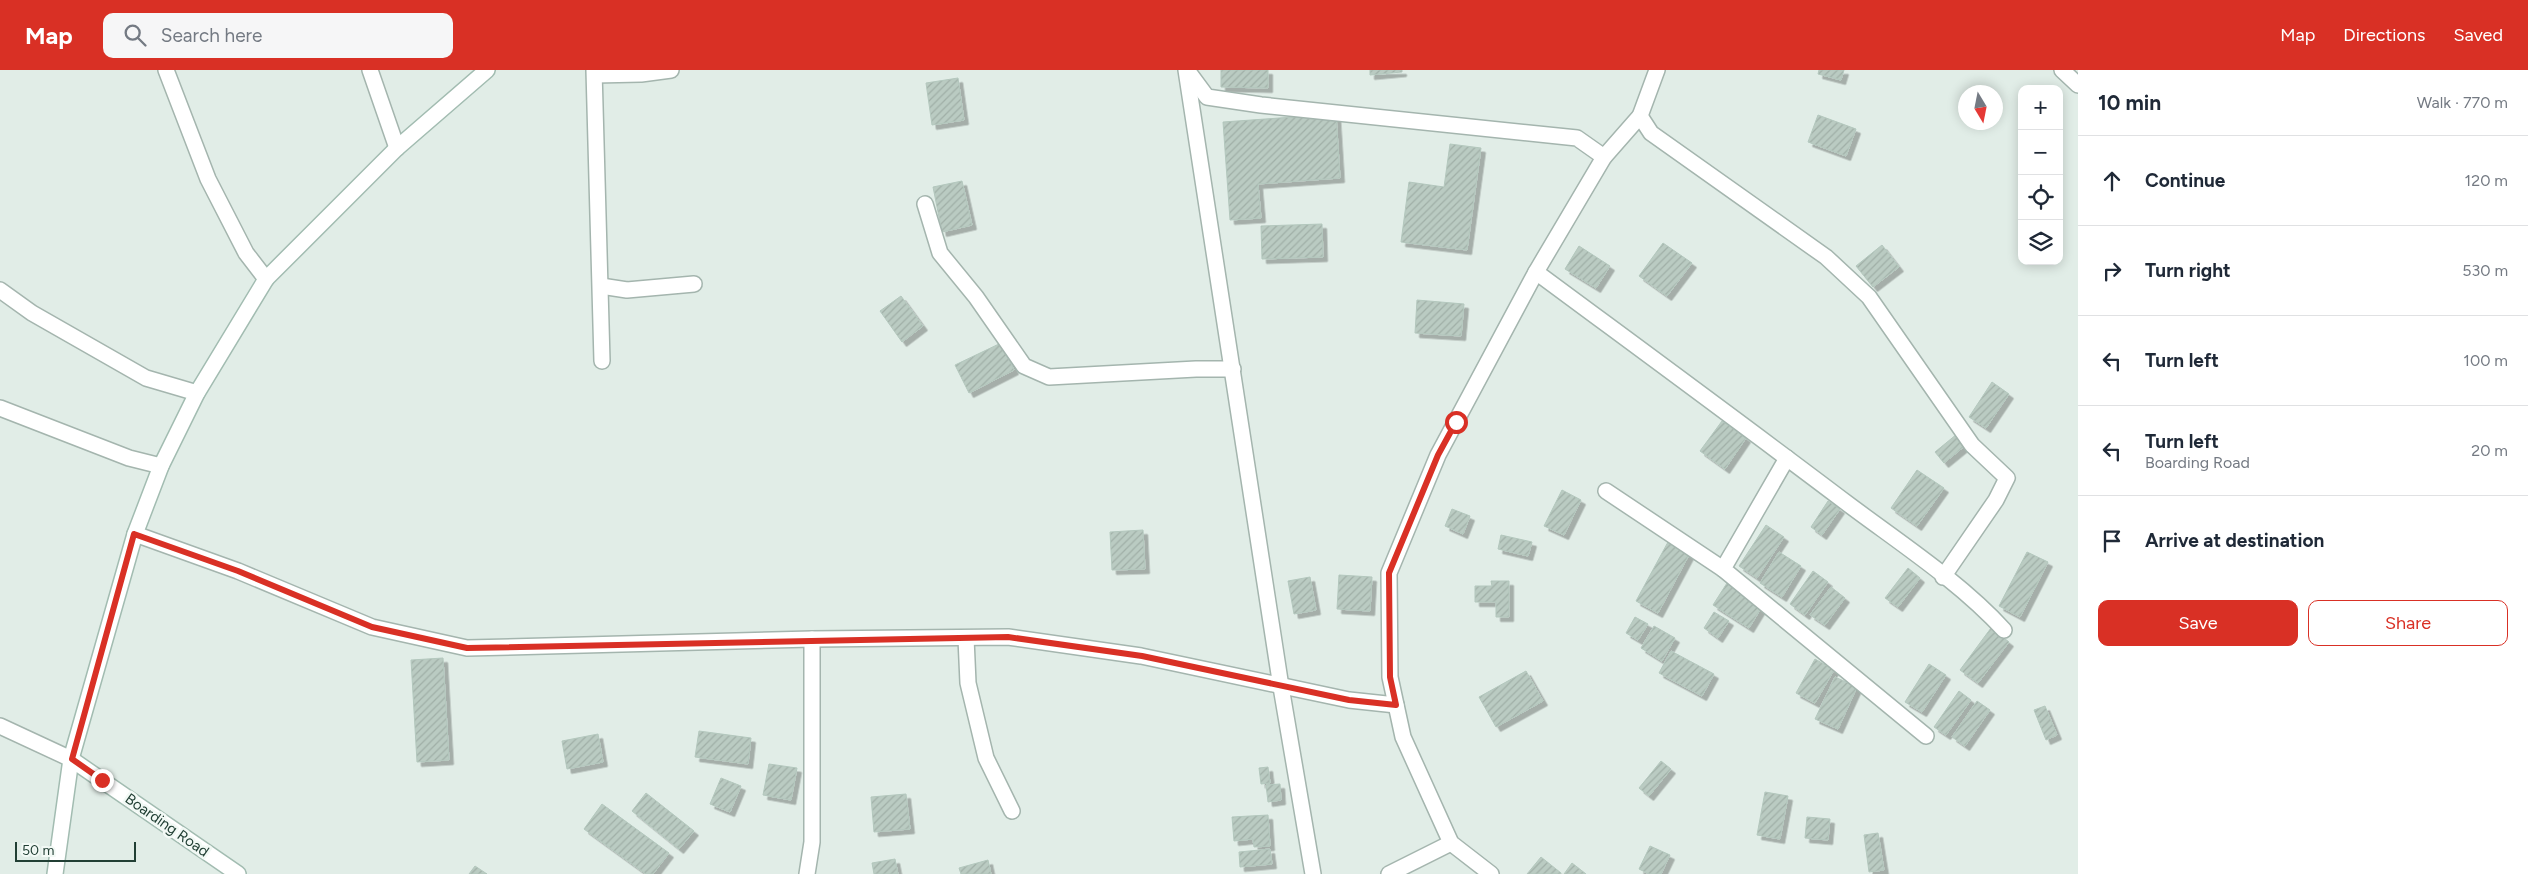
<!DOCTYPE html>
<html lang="en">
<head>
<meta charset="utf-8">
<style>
	body { margin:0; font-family:Figtree,sans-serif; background:#f6f6f7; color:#1f2937 }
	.controls { position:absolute; right:15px; top:15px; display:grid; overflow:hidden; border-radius:10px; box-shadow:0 2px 12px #0003 }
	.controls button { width:45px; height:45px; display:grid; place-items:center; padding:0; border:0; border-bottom:1px solid #e0e1e3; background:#fff; color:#1f2937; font:25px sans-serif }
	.compass { position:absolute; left:1958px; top:15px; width:45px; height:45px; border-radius:50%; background:#fff; box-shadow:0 2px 12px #0003; rotate:170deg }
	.scale { position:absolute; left:15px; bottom:12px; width:121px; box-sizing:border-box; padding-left:5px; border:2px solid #213f34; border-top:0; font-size:14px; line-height:18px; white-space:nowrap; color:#213f34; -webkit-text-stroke:4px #f2f9f5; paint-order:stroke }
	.stop { position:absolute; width:15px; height:15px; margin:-11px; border:4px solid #d93025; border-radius:50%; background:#fff }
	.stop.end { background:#d93025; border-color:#fff; box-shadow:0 1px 5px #0008 }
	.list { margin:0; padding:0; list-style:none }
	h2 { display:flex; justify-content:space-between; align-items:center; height:65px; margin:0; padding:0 20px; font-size:21px }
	h2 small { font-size:16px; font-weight:400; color:#747a83 }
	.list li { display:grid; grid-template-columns:32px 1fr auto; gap:15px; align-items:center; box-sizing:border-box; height:90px; padding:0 20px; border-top:1px solid #e0e1e3 }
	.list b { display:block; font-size:19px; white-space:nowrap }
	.list p { margin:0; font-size:16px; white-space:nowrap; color:#747a83 }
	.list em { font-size:16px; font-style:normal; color:#747a83 }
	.actions { display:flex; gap:10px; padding:15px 20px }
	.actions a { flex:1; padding:11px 0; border:1px solid #d93025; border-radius:10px; text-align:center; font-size:18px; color:#d93025 }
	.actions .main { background:#d93025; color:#fff }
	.icon { flex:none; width:28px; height:28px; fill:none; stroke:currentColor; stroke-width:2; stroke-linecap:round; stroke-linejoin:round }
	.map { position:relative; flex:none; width:2078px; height:804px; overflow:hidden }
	header { display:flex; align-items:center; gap:30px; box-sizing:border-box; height:70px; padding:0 25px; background:#d93025; color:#fff }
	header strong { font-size:24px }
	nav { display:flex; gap:28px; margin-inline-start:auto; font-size:18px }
	.search { width:350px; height:45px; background:#f6f6f7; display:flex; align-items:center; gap:12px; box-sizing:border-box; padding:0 18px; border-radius:10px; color:#747a83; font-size:19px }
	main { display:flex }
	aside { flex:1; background:#fff }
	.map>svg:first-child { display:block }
	.building { fill:url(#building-hatch); stroke:#b3c7bd; filter:url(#shadow) }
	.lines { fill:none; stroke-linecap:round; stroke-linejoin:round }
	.street-casing { stroke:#a4b5ae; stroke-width:18 }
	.secondary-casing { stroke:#a2bcb1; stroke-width:18 }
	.street { stroke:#fff; stroke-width:15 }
	.secondary { stroke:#fff; stroke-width:15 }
	.route { stroke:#d93025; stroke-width:6 }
	.labels { text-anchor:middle; stroke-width:5; stroke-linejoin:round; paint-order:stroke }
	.street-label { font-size:15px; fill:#213f34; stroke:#f2f9f5 }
</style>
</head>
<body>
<header>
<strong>Map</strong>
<div class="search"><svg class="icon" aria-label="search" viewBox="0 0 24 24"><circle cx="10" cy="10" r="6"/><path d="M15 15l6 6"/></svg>Search here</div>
<nav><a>Map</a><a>Directions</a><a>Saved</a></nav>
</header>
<main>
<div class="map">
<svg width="2078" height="804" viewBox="0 0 2078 804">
	<defs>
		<pattern id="building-hatch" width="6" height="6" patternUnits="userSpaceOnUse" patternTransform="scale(1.25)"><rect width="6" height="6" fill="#bacbc2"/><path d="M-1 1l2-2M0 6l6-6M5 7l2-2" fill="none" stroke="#a0afa7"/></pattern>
		<filter id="shadow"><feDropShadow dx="4.5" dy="4.5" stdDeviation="0" flood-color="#0004"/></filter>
	</defs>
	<rect width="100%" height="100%" fill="#e1ede7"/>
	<g class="building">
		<polygon points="1221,0 1268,0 1268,18 1221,17"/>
		<polygon points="1370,0 1402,0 1402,2 1370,5"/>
		<polygon points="1819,0 1844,0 1841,10 1818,4"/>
		<polygon points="958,8 964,50 932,55 926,13"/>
		<polygon points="1336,44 1340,108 1258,114 1261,148 1230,150 1223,52"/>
		<polygon points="1818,45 1856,59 1846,86 1808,72"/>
		<polygon points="1450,74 1481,78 1467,180 1401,172 1409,112 1444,117"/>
		<polygon points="962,111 972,155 942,162 933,117"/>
		<polygon points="1322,154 1323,187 1262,189 1261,156"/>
		<polygon points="1663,173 1692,193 1667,226 1639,206"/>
		<polygon points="1882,175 1899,197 1873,217 1856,196"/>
		<polygon points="1579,176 1610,196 1596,218 1565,199"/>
		<polygon points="901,226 923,256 902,272 880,241"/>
		<polygon points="1417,230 1464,234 1461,266 1415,263"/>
		<polygon points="1001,273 1014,300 969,323 955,295"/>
		<polygon points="1992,312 2009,324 1986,358 1969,347"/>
		<polygon points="1722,351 1746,368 1725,399 1700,381"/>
		<polygon points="1957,364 1966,375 1944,393 1935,382"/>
		<polygon points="1917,400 1944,418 1917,456 1891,438"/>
		<polygon points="1562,420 1581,430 1564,465 1544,456"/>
		<polygon points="1828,431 1840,439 1822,465 1811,457"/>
		<polygon points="1452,439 1470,446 1463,464 1445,456"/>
		<polygon points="1766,455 1784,467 1757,508 1739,496"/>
		<polygon points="1143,460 1145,499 1112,500 1110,462"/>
		<polygon points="1501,465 1532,472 1528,486 1498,479"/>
		<polygon points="1668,472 1690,483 1658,543 1636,531"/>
		<polygon points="1779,482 1801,496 1782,527 1760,513"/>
		<polygon points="2027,482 2048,492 2020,547 1999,536"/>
		<polygon points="1908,498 1920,508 1898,537 1885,528"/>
		<polygon points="1813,501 1828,512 1805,545 1790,534"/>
		<polygon points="1339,505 1372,507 1370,541 1337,539"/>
		<polygon points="1310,507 1316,540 1294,544 1288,511"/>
		<polygon points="1491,511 1509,511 1509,547 1496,547 1496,532 1475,532 1475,516 1492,516"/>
		<polygon points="1727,513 1763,535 1749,558 1713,535"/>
		<polygon points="1831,517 1845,528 1825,555 1810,545"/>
		<polygon points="1714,542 1729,551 1718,568 1704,558"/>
		<polygon points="1635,547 1648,554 1638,570 1626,563"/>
		<polygon points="1654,556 1675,568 1662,591 1641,578"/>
		<polygon points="1991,558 2009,572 1978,613 1960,600"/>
		<polygon points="1671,581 1714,604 1702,626 1659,603"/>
		<polygon points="443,588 449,690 417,692 411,590"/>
		<polygon points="1815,589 1834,600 1815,633 1796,623"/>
		<polygon points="1929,594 1946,605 1922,642 1905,632"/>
		<polygon points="1526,601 1543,631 1496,657 1479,627"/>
		<polygon points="1835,607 1857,617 1838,659 1815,649"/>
		<polygon points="1959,621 1971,630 1946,665 1934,657"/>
		<polygon points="1977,631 1990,640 1965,676 1952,667"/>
		<polygon points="2045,636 2057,665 2046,670 2034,640"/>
		<polygon points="699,661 751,668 748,694 695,687"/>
		<polygon points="598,664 603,692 567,699 562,671"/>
		<polygon points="1661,691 1671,699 1649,726 1639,718"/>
		<polygon points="769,694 797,698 791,730 763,725"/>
		<polygon points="1268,697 1270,713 1261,714 1259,698"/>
		<polygon points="721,708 741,716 730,742 710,734"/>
		<polygon points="1280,714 1281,730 1268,732 1266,715"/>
		<polygon points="1765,722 1788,726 1780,769 1757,765"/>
		<polygon points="646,723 694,761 679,779 632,741"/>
		<polygon points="906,724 910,759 874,762 871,727"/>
		<polygon points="602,734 669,783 653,804 646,804 584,759"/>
		<polygon points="1268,745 1270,776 1254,777 1253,769 1234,771 1232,747"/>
		<polygon points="1807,747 1830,749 1828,770 1805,768"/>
		<polygon points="1878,763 1884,800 1869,802 1864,765"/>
		<polygon points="1650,776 1670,785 1661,804 1649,804 1639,799"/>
		<polygon points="1270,779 1272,794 1240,797 1239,782"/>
		<polygon points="1541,787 1561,803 1560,804 1527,804"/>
		<polygon points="895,789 898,804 874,804 872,793"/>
		<polygon points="988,790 991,804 961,804 959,798"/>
		<polygon points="1572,793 1586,804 1564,804"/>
		<polygon points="475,796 487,804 469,804"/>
	</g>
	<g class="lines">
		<defs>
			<g id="street">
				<polyline points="166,0 208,109 246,183 266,209"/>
				<polyline points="370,0 397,78"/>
				<polyline points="594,0 602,291"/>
				<polyline points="1186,0 1281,617 1313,804"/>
				<polyline points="1187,0 1207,27 1261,35 1577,68 1604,87"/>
				<polyline points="2062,0 2078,15"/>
				<polyline points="595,5 641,4 671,0"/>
				<polyline points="1640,46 1651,63 1826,187 1869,227 1972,375 2007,408 1996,430 1943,507"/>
				<polyline points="925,134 940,183 976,227 1024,296 1049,307 1196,299 1233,299"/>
				<path d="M1536 202C1640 279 1745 356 1848 434 1900 473 1960 512 2004 560"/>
				<polyline points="601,216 627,220 694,214"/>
				<polyline points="0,220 32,243 146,308 197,323"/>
				<polyline points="0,338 129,388 161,396"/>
				<polyline points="1787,388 1723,499 1926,666"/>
				<polyline points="1606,421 1723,499"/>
				<polyline points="135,464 238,501 372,557 467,578 812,569 1008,567 1141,586 1349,630 1396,635"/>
				<polyline points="966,568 968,613 986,688 1012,741"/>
				<polyline points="0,656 71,689"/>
				<polyline points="807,804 812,772 812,569"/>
				<polyline points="1389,804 1451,773"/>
				<polyline points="1491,804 1451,773 1403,667 1390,607 1389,503 1438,385 1536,202 1604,87 1640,46 1657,0"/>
			</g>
			<g id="secondary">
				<polyline points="71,689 238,804"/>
				<polyline points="55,804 71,689 135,464 161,396 197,323 266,209 397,78 487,0"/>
			</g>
		</defs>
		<use href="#street" class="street-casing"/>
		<use href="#secondary" class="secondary-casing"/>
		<use href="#street" class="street"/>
		<use href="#secondary" class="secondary"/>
	</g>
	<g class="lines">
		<polyline class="route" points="102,710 72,689 134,464 238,501 372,557 467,578 1008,567 1142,586 1349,630 1396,635 1390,607 1389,503 1438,385 1456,352"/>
	</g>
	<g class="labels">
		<g class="street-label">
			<text transform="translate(167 755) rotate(35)" y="5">Boarding Road</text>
		</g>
	</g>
</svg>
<div class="controls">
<button>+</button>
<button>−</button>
<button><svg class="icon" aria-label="locate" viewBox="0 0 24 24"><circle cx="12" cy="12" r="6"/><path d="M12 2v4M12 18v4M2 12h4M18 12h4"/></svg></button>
<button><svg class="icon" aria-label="layers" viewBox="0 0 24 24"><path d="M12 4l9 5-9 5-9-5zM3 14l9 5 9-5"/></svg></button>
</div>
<svg class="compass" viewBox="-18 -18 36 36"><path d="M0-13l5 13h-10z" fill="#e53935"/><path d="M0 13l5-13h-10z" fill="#747a83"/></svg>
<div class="scale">50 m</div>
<div class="stop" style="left:1456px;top:352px"></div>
<div class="stop end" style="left:102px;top:710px"></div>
</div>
<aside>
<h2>10 min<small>Walk · 770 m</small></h2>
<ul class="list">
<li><svg class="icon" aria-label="ahead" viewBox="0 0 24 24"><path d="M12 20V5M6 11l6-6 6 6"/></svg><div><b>Continue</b></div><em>120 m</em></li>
<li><svg class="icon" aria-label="right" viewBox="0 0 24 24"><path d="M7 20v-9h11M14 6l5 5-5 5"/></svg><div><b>Turn right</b></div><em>530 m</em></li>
<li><svg class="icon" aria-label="left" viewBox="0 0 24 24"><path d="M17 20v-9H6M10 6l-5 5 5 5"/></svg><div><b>Turn left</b></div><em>100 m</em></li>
<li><svg class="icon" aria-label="left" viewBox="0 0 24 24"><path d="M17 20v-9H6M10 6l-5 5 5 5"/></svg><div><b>Turn left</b><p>Boarding Road</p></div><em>20 m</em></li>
<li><svg class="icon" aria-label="arrive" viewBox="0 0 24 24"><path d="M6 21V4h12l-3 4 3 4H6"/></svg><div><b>Arrive at destination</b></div></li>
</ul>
<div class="actions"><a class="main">Save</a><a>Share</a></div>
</aside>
</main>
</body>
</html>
